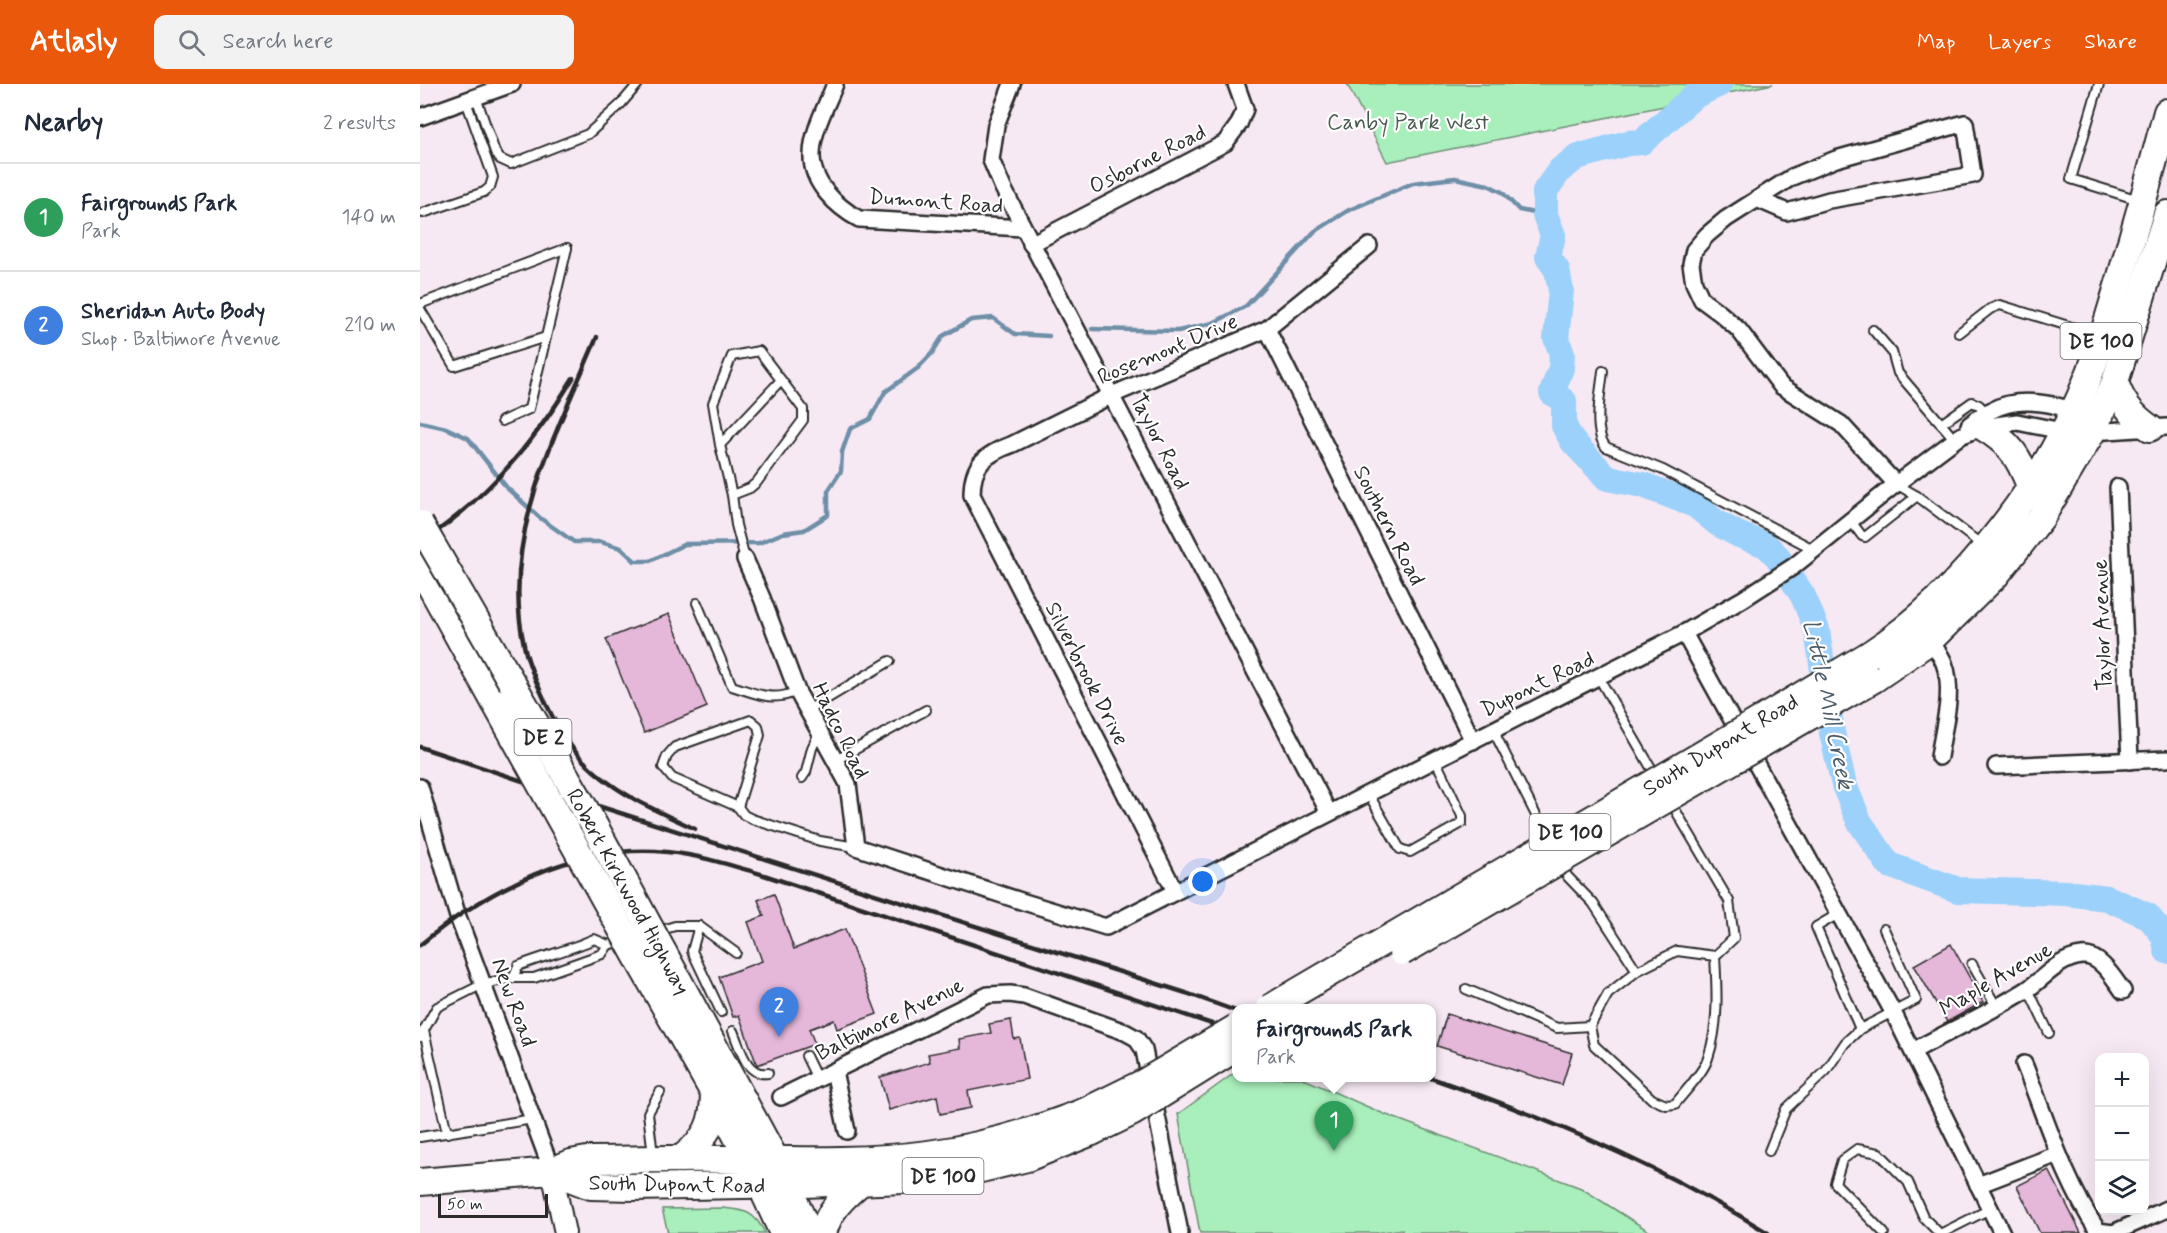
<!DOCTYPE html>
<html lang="en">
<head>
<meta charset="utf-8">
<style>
	body { margin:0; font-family:Mynerve,sans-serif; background:#f2f2f3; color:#1f2937 }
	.controls { position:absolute; right:18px; bottom:18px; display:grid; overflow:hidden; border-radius:12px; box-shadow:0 6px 24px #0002 }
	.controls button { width:54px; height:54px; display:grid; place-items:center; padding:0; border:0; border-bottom:2px solid #e0e1e3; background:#fff; color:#1f2937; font:30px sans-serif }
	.scale { position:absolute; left:18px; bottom:15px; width:110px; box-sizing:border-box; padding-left:6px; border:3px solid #2b2b2b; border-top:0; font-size:16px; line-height:21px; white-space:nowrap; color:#2b2b2b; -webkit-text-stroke:4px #fff; paint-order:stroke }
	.you { position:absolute; left:783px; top:798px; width:21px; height:21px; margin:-15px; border:4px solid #fff; border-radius:50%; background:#1a73e8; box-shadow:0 0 0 9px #1a73e833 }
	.badge { display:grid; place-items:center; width:39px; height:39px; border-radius:50%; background:#ea580c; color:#fff; font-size:20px; font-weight:700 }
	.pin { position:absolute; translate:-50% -50px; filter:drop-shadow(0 2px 3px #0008) }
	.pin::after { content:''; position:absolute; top:32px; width:21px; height:18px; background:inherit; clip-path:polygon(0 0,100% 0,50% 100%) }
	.popup { position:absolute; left:812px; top:920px; width:204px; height:78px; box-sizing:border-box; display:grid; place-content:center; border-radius:12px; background:#fff; filter:drop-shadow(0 2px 4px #0005); font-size:20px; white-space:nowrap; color:#747a83 }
	.popup b { font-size:22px; color:#1f2937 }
	.popup::after { content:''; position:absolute; left:50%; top:100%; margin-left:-12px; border:12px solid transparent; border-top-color:#fff }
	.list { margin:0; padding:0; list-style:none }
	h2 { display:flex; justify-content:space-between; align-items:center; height:78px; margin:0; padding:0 24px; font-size:26px }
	h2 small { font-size:20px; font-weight:400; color:#747a83 }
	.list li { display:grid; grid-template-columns:39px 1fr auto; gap:18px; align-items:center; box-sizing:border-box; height:108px; padding:0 24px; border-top:2px solid #e0e1e3 }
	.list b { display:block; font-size:22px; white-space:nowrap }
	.list p { margin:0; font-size:20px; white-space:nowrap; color:#747a83 }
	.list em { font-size:20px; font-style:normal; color:#747a83 }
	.icon { flex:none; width:33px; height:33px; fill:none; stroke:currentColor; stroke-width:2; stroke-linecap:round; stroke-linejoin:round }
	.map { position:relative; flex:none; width:1747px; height:1149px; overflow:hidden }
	header { display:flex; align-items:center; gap:36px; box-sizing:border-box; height:84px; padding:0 30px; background:#ea580c; color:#fff }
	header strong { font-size:28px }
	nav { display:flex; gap:33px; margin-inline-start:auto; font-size:21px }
	.search { width:420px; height:54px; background:#f2f2f3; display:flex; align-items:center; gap:15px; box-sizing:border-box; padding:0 21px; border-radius:12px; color:#747a83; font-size:22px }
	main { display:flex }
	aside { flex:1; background:#fff }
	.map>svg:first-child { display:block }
	.green { fill:#a9efbb; stroke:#6a8d73; stroke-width:1.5 }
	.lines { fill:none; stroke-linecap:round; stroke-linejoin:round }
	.stream { stroke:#6e8fa7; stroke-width:4.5 }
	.river { stroke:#9bd1fa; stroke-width:26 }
	.building { fill:#e5b7d9; stroke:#2b2b2b; stroke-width:1.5 }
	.service-casing { stroke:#2b2b2b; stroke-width:12 }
	.minor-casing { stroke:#2b2b2b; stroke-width:20 }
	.tertiary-casing { stroke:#2b2b2b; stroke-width:24 }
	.primary-casing { stroke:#2b2b2b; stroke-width:30 }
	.service { stroke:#fff; stroke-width:8 }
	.minor { stroke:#fff; stroke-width:15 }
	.tertiary { stroke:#fff; stroke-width:20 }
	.primary { stroke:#fff; stroke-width:26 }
	.rail { stroke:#2b2b2b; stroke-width:4.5 }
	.primary-bridge-casing { stroke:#2b2b2b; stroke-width:30; stroke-linecap:butt }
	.primary-bridge { stroke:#fff; stroke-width:26 }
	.labels { text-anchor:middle; stroke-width:4.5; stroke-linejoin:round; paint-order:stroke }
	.shield { fill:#fff; stroke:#6b6b6b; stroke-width:1.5 }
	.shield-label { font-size:21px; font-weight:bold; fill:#2b2b2b }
	.park-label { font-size:22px; fill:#4a5c4f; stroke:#fff }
	.street-label { font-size:22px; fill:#2b2b2b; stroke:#fff }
	.water-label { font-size:24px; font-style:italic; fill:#4d5d69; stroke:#fff }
</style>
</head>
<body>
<header>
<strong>Atlasly</strong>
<div class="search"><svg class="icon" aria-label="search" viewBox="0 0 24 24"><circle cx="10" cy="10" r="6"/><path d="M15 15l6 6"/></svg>Search here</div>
<nav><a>Map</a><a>Layers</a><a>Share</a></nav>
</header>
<main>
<aside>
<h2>Nearby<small>2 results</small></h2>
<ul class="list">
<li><span class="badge" style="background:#2e9e5b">1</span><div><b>Fairgrounds Park</b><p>Park</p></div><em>140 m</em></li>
<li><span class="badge" style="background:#3f7fe0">2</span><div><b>Sheridan Auto Body</b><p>Shop · Baltimore Avenue</p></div><em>210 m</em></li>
</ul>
</aside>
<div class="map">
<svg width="1747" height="1149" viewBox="0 0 1747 1149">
	<rect width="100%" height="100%" fill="#f7e9f4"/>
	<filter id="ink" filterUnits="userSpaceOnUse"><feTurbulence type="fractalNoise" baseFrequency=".0167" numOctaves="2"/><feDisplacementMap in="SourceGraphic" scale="12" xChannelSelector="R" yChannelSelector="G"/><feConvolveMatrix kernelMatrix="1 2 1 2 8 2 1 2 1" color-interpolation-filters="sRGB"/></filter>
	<g filter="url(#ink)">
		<g class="green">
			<polygon points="927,0 1353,0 967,78"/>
			<polygon points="816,988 816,994 882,994 964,1030 1161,1104 1232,1149 982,1149 982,1145 956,1149 780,1149 758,1030"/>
			<path d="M302 1124C325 1126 334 1127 345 1149H248L242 1125Z"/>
		</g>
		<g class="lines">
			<g class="stream">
				<polyline points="672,245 758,247 793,239 826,222 894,148 929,126 993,99 1035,94 1068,101 1082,108 1099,126 1125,131"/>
				<polyline points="0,338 26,344 48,354 87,404 120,434 154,458 181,458 201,464 215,477 230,477 265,460 339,459 363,449 384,446 408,431 408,407 421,387 422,368 430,345 450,335 465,308 498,284 512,269 523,252 551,236 573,234 595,250 629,252"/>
			</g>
			<polyline class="river" points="1300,0 1274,12 1222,58 1208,59 1157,73 1140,86 1125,107 1125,131 1133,151 1128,173 1137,186 1141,207 1136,254 1142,270 1141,284 1132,309 1144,317 1144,342 1153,358 1187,394 1223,401 1275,421 1297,439 1319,451 1346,461 1357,472 1383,512 1397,546 1412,649 1424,701 1439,737 1469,781 1538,806 1646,809 1687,814 1728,832 1744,852 1747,867"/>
		</g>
		<g class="building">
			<polygon points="249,530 287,623 224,649 186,555"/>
			<polygon points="354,810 374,865 425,845 457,930 417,945 414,936 389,945 395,960 337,981 319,931 313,933 299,893 342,877 328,838 344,832 338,816"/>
			<polygon points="1531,860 1563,918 1527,938 1494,881"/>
			<polygon points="1027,930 1152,969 1142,1001 1017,962"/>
			<polygon points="591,936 594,955 600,954 607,995 548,1007 551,1024 520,1030 517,1012 469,1026 460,993 510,978 508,970 540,964 539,955 571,949 569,940"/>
			<polygon points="1629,1086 1661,1149 1620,1149 1597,1102"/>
		</g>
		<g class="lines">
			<defs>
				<g id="service">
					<polyline points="1679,0 1651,95 1719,116"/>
					<polyline points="56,13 75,68 80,75 91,80 168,50 200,21 218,0"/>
					<polyline points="3,129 64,108 70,103 73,93 46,17"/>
					<polyline points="0,220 147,164"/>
					<polyline points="0,225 34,282 126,253 147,164"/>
					<polyline points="1453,246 1472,268 1478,289 1535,356"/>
					<polyline points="1539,249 1570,225 1580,221 1678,251"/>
					<path d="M1183 287C1181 307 1172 347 1186 363L1243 386 1395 466"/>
					<polyline points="82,337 109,325 126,253"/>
					<polyline points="1521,340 1552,318 1559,321 1567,329"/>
					<polyline points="300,361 361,296 339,267 312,272 293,319 300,361 312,411 316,441 325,475"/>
					<polyline points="1476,400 1497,412"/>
					<polyline points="312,411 330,404 337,398 383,336 383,325 361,296"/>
					<polyline points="1431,437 1442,452 1445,453 1497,412 1562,461"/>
					<path d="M277 519 312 602C335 609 353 619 377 607"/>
					<polyline points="1179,594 1237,694"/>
					<polyline points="388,626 470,577"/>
					<polyline points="1073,646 1129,757"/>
					<polyline points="416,676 506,626"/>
					<polyline points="382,694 386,688 392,664 399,649"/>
					<polyline points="948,709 980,765 990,768 1042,739 1042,732 1015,675"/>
					<polyline points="318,723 252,694 243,683 247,672 255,663 331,636 338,642 340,651 318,723 324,731 332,735 400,757 436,763"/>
					<polyline points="1142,781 1147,792 1173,819 1217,887 1257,867 1295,872 1314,854 1309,817 1250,717"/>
					<polyline points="1420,829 1396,843 1440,945"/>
					<polyline points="279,842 272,867 301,928"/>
					<polyline points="235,848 255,842 279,842 316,869"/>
					<polyline points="1552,880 1576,922"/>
					<path d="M1217 887 1188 910 1170 942 1174 961 1232 1015 1246 1021 1255 1020C1265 1007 1284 988 1288 974 1299 942 1297 906 1295 872"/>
					<path d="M93 894 98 882C124 872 149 866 174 855L188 861 203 856"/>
					<polyline points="1046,905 1137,944 1170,942"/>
					<polyline points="1608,905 1629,949"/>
					<polyline points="4,947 27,1049"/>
					<path d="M313 947C320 963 326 993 348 989"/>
					<polyline points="0,953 17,923 63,900 93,894 114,894 182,870 188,861"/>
					<polyline points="386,972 397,995"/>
					<polyline points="0,1053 113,1035"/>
					<polyline points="1349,1067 1366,1025 1406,987 1425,959 1440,945 1496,916 1464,845"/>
					<polyline points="233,1071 228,1029 240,1008"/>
					<polyline points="1464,1149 1415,1099 1422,1076 1437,1065 1459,1069 1488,1098 1504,1134 1519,1149"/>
					<polyline points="1522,1149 1570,1125"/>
				</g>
				<g id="minor">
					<path d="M415 0C407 21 392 47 392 71 391 99 417 123 439 135L603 144"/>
					<polyline points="592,0 576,41 571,76 583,104 909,729"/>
					<polyline points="0,33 92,0"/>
					<polyline points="1337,115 1367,128 1409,116 1553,91 1545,39 1416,75 1372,93 1306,135 1287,151 1274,166 1271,180 1274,199 1282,216 1301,230 1319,246 1361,302 1421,340 1476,400"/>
					<polyline points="611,160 805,59 819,40 825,25 816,0"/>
					<polyline points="847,245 1053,657"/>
					<path d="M1549 341C1576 319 1598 314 1633 321 1643 324 1652 324 1659 332"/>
					<polyline points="1698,403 1710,677"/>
					<polyline points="325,475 342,514 377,607 428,700 436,763 604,818 686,843 1264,549 1323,515 1374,482 1476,400 1540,352 1563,343 1597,338 1642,347 1672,348 1747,343"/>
					<polyline points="1264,549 1473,928 1582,1149"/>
					<path d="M1506 550C1511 560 1520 568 1524 579 1535 607 1523 644 1519 673"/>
					<polyline points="1576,682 1747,675"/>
					<polyline points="0,703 38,833 132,1087"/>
					<path d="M755 807 552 411C552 379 566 370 593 360L692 311 847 245 949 162"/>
					<path d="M1493 967C1531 946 1572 928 1608 905 1625 893 1640 874 1662 872 1680 870 1694 895 1703 907"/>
					<path d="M1604 980C1627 1037 1644 1096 1678 1147L1693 1149 1747 1125"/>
					<polyline points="414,987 427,1047"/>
					<polyline points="361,1013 568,911 590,910 604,912 705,948 716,954 724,966 760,1149"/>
					<polyline points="1558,1101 1638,1070"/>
				</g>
				<polyline id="tertiary" points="132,1087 145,1149"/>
				<g id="primary">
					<path d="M1695 298C1701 318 1712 332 1730 344"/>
					<path d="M1563 343C1590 359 1599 373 1610 402"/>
					<polyline points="0,483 74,617"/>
					<path d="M1450 570C1543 510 1633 390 1671 286 1682 258 1690 228 1699 199 1716 142 1732 85 1747 28"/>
					<polyline points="1454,595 1509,557 1576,491 1621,434 1672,348 1695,298 1747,130"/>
					<polyline points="243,868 356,1077 389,1149"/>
					<polyline points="222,882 294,1009 329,1076 363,1149"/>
					<path d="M261 1075C286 1055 294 1041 294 1009"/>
					<polyline points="132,1087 171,1102 213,1103 384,1100 484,1096 561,1085 607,1074 672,1048"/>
					<path d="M0 1098 132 1087 151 1079 167 1076C212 1076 258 1074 303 1075 371 1076 440 1079 508 1070 562 1063 615 1047 666 1027"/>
					<path d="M403 1149C409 1126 423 1113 441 1098"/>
				</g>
			</defs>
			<use href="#service" class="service-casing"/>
			<use href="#minor" class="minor-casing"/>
			<use href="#tertiary" class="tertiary-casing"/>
			<use href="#primary" class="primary-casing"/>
			<use href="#service" class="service"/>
			<use href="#minor" class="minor"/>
			<use href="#tertiary" class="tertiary"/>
			<use href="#primary" class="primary"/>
			<g class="rail">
				<path d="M177 253C136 350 80 453 104 561 107 577 114 593 121 608 134 639 153 671 180 692 208 715 242 729 275 745"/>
				<path d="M0 459C63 418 114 359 153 294"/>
				<polyline points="0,663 175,721 766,909 816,927"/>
				<path d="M0 861C67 805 158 759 247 768 279 771 310 781 341 790L816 948"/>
				<path d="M1011 994C1128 1034 1243 1083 1348 1149"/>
			</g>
			<defs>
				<g id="primary-bridge">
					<polyline points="0,440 169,732 243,868"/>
					<polyline points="74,617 222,882"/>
					<polyline points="982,868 1454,595"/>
					<polyline points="850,924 1322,647 1450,570"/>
					<polyline points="666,1027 723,999 816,944"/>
					<polyline points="672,1048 713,1028 816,964"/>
				</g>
			</defs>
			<use href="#primary-bridge" class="primary-bridge-casing"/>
			<use href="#primary-bridge" class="primary-bridge"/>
		</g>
	</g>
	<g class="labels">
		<g class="shield">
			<rect x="1640.5" y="239" width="81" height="36" rx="4.5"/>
			<rect x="94.5" y="635" width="57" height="36" rx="4.5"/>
			<rect x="1109.5" y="730" width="81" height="36" rx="4.5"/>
			<rect x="482.5" y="1074" width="81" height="36" rx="4.5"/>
		</g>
		<g class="shield-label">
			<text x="1681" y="264">DE 100</text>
			<text x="123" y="660">DE 2</text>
			<text x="1150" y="755">DE 100</text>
			<text x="523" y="1099">DE 100</text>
		</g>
		<g class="park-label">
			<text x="988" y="45">Canby Park West</text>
		</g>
		<g class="street-label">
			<text transform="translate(727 74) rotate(-27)" y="8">Osborne Road</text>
			<text transform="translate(516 116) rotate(4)" y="8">Dumont Road</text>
			<text transform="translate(747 264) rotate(-23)" y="8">Rosemont Drive</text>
			<text transform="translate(741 357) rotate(63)" y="8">Taylor Road</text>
			<text transform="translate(970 441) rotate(63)" y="8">Southern Road</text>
			<text transform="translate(1681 541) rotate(-92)" y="8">Taylor Avenue</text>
			<text transform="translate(668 589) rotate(63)" y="8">Silverbrook Drive</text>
			<text transform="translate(1117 599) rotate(-26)" y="8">Dupont Road</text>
			<text transform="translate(422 646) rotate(64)" y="8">Hadco Road</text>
			<text transform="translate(1300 660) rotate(-31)" y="8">South Dupont Road</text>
			<text transform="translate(209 807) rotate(61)" y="8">Robert Kirkwood Highway</text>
			<text transform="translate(1575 894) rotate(-30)" y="8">Maple Avenue</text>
			<text transform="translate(95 918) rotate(70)" y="8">New Road</text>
			<text transform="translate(469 934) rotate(-26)" y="8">Baltimore Avenue</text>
			<text transform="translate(257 1099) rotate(1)" y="8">South Dupont Road</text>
		</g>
		<g class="water-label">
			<text transform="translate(1409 620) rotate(78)" y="8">Little Mill Creek</text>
		</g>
	</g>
</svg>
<div class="controls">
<button>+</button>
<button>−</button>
<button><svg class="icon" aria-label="layers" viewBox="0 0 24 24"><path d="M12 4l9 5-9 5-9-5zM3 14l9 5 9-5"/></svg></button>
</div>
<div class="scale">50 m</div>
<div class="you"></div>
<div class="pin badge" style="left:914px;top:1067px;background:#2e9e5b">1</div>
<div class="popup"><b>Fairgrounds Park</b>Park</div>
<div class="pin badge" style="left:359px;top:953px;background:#3f7fe0">2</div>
</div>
</main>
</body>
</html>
